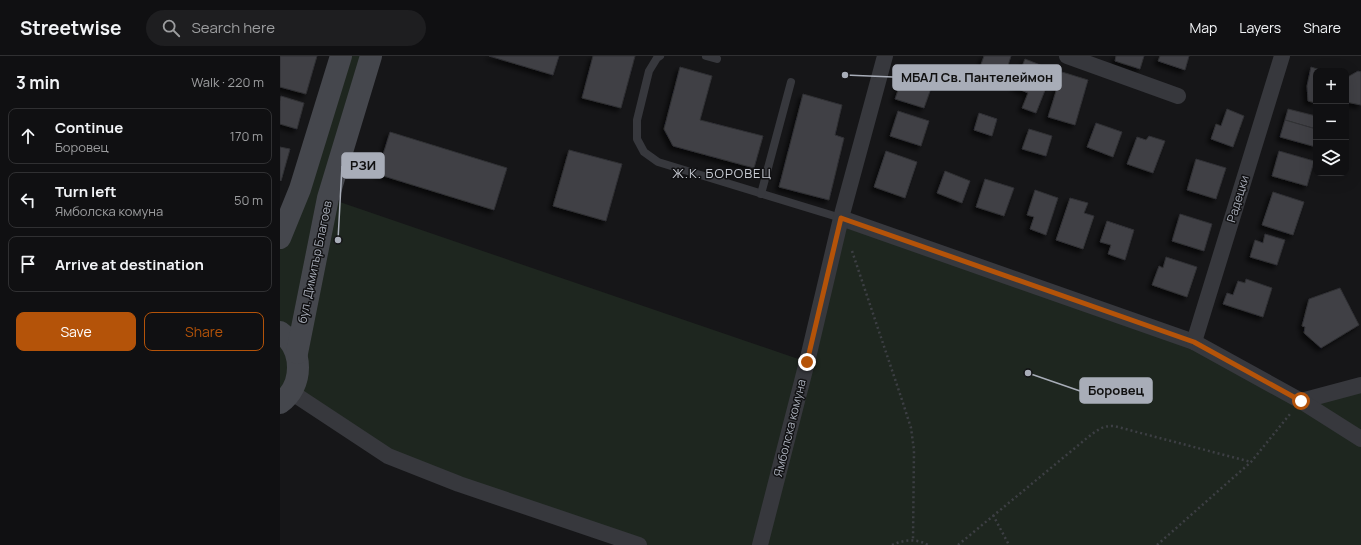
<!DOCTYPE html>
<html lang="en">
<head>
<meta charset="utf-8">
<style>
	body { margin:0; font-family:Manrope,sans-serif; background:#1e1e20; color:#f1f3f6 }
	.controls { position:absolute; right:12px; top:12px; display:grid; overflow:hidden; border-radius:8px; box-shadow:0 4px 16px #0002 }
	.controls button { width:36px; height:36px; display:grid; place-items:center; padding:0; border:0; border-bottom:1px solid #303032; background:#101012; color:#f1f3f6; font:20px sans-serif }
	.stop { position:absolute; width:12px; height:12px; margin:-9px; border:3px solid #b45309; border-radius:50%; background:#fff }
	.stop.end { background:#b45309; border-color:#fff; box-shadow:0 1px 4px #0008 }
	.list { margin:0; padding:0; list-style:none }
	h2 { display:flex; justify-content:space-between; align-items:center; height:52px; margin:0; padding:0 16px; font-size:17px }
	h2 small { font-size:13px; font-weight:400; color:#9c9d9f }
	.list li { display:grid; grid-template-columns:26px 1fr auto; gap:12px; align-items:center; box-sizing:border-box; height:56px; margin:0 8px 8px; padding:0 8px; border:1px solid #303032; border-radius:8px }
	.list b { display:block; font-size:15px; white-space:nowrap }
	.list p { margin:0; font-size:13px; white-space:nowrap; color:#9c9d9f }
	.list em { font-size:13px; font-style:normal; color:#9c9d9f }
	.actions { display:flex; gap:8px; padding:12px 16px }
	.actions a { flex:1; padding:9px 0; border:1px solid #b45309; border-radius:8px; text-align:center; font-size:14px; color:#b45309 }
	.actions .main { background:#b45309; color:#fff }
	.icon { flex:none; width:22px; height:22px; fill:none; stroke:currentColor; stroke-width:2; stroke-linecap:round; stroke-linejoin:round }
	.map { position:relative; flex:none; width:1081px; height:489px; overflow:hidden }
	header { display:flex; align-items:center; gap:24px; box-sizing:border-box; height:56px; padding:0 20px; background:#101012; border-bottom:1px solid #303032 }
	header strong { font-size:19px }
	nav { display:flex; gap:22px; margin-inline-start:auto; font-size:14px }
	.search { width:280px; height:36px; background:#1e1e20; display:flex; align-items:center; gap:10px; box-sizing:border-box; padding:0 14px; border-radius:22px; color:#9c9d9f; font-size:15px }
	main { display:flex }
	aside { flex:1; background:#101012 }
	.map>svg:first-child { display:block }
	.green { fill:#1e261f }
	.building { fill:#404145; stroke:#303034; filter:url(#shadow) }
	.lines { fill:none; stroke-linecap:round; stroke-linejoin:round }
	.path { stroke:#3d3f44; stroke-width:2.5; stroke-dasharray:2 3; stroke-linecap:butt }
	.lane { stroke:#37383d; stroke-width:8 }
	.street { stroke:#37383d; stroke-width:16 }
	.secondary { stroke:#45474d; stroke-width:22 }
	.route { stroke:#b45309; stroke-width:5 }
	.labels { text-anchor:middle; stroke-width:3; stroke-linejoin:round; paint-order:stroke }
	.street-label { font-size:12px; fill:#a8adb8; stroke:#111113 }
	.neighbourhood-label { font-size:13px; letter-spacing:1px; fill:#c9ccd4; stroke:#111113 }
	.leader { fill:none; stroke:#a8adb8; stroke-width:1.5 }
	.callout-dot { fill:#a8adb8; stroke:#111113; stroke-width:1.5 }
	.callout { fill:#a8adb8; stroke:#a8adb8; stroke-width:1.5 }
	.callout-label { font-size:13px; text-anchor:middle; font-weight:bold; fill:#111 }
</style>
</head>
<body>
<header>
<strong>Streetwise</strong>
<div class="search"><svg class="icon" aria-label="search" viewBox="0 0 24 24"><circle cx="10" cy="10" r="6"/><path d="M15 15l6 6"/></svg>Search here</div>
<nav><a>Map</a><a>Layers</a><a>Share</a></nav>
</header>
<main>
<aside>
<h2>3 min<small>Walk · 220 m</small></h2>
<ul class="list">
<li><svg class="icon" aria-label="ahead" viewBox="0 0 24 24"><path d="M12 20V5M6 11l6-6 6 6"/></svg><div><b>Continue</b><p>Боровец</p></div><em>170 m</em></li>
<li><svg class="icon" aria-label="left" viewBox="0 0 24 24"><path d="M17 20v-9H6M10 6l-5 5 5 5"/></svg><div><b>Turn left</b><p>Ямболска комуна</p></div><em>50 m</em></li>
<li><svg class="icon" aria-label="arrive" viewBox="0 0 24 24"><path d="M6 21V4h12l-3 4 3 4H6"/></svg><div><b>Arrive at destination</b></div></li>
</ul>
<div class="actions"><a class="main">Save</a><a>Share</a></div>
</aside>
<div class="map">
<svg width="1081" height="489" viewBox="0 0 1081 489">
	<defs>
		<filter id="shadow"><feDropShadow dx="-3.5" dy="3.5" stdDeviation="2" flood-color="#0009"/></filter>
	</defs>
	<rect width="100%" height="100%" fill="#161618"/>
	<polygon class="green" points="61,0 91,0 48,142 527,306 561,162 914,286 1021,345 1081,329 1081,489 359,489 108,400 11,336 0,347 0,182"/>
	<g class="building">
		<polygon points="0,0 37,0 26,38 0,31"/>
		<polygon points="209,0 279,0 273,19"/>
		<polygon points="313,0 355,0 341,52 302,42"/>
		<polygon points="704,0 731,0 723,25 698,17"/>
		<polygon points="836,0 864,0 860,13 835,5"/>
		<polygon points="880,0 909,0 905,14 878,5"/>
		<polygon points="745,3 773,14 756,57 742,52 748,37 734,31"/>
		<polygon points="400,11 432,20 420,64 483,80 474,112 393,90 384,73"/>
		<polygon points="626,11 655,21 644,52 615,43"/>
		<polygon points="1031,11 1044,15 1036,15 1036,47 1028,45 1027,30"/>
		<polygon points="1078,15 1081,16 1081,49 1066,46 1066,22"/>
		<polygon points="782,16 808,24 795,69 768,61"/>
		<polygon points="523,38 562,49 555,79 564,82 549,144 499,131"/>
		<polygon points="1,40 24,47 17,73 0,68 0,45"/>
		<polygon points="947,53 964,60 953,91 931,83 936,68 941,70"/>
		<polygon points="1008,53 1036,60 1036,73 1005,64"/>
		<polygon points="618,55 649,65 641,90 610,80"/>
		<polygon points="699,57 717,63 712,80 694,74"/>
		<polygon points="1005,64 1036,73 1036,91 1000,81"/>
		<polygon points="816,67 842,76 833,101 807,91"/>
		<polygon points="749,73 772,80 766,100 742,93"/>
		<polygon points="110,76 227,112 214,154 97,118"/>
		<polygon points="869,80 885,85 873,117 847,108 857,81 866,84"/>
		<polygon points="0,91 10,93 1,125 0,124"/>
		<polygon points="289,94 342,108 326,165 273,150"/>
		<polygon points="606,95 637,106 625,142 594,131"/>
		<polygon points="999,95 1034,105 1027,130 992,120"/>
		<polygon points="916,103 946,112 936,143 907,134"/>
		<polygon points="665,115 690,125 682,147 657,137"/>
		<polygon points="705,123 734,132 724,160 696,151"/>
		<polygon points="755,134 778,142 766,179 750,173 754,161 747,159"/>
		<polygon points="993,136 1024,146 1013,179 982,169"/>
		<polygon points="790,142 808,147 804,157 814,160 803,193 776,184"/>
		<polygon points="900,158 932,168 924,195 892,185"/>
		<polygon points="827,165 854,174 845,204 828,198 831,189 820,186"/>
		<polygon points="985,178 1005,184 997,209 970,201 975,184 983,187"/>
		<polygon points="886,201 917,211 907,241 872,229 879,210 883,212"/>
		<polygon points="966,223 992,232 983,261 943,248 947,237 953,239 958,225 965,227"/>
		<polygon points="1060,232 1079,269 1041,292 1024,277 1025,271 1022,270 1029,243"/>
	</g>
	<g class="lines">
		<g class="path">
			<polyline points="572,195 622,344 631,372 634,394 633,484"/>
			<polyline points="713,459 729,489"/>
			<path d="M612 489C623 484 636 482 648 489"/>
			<path d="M678 489 807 382C816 375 823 369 834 370L971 406"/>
			<polyline points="877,489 971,406 1010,358"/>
		</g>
		<g class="lane">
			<polyline points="380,0 377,2 369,15 357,64 357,83 364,96 378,106 561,162"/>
			<polyline points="426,0 437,3"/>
			<polyline points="481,138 511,26"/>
		</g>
		<g class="street">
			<polyline points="787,0 898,40"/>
			<polyline points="561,162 914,286 1021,345 1081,329"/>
			<polyline points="914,286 1002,0"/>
			<polyline points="11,336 108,400 179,428 359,489"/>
			<polyline points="1021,345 1081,383"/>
			<polyline points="480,489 527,306 561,162 605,0"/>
		</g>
		<g class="secondary">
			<polyline points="0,182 20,133 61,0"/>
			<path d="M0 276C24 293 24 330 0 347"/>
			<polyline points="17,297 48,142 91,0"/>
		</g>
	</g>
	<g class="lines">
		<polyline class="route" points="527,306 561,162 914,286 1021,345"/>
	</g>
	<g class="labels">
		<g class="street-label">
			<text transform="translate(958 143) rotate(-73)" y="4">Радецки</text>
			<text transform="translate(35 206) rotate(-78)" y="4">бул. Димитър Благоев</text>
			<text transform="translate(510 372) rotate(-76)" y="4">Ямболска комуна</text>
		</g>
		<g class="neighbourhood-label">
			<text x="442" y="122">Ж.К. БОРОВЕЦ</text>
		</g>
	</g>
	<path class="leader" d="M565 19L613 21M58 184L62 110M748 317L800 335"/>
	<g class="callout-dot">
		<circle cx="565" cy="19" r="4"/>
		<circle cx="58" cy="184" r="4"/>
		<circle cx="748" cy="317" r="4"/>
	</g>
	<g class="callout">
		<rect x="613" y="9" width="168" height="25" rx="4"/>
		<rect x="62" y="97" width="42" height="25" rx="4"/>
		<rect x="800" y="322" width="72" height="25" rx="4"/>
	</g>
	<g class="callout-label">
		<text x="697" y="26">МБАЛ Св. Пантелеймон</text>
		<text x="83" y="114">РЗИ</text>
		<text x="836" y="339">Боровец</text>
	</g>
</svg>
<div class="controls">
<button>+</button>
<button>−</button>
<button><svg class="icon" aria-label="layers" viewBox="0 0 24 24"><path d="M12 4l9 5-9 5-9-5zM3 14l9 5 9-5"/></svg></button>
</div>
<div class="stop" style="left:1021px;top:345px"></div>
<div class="stop end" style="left:527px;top:306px"></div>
</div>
</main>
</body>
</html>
